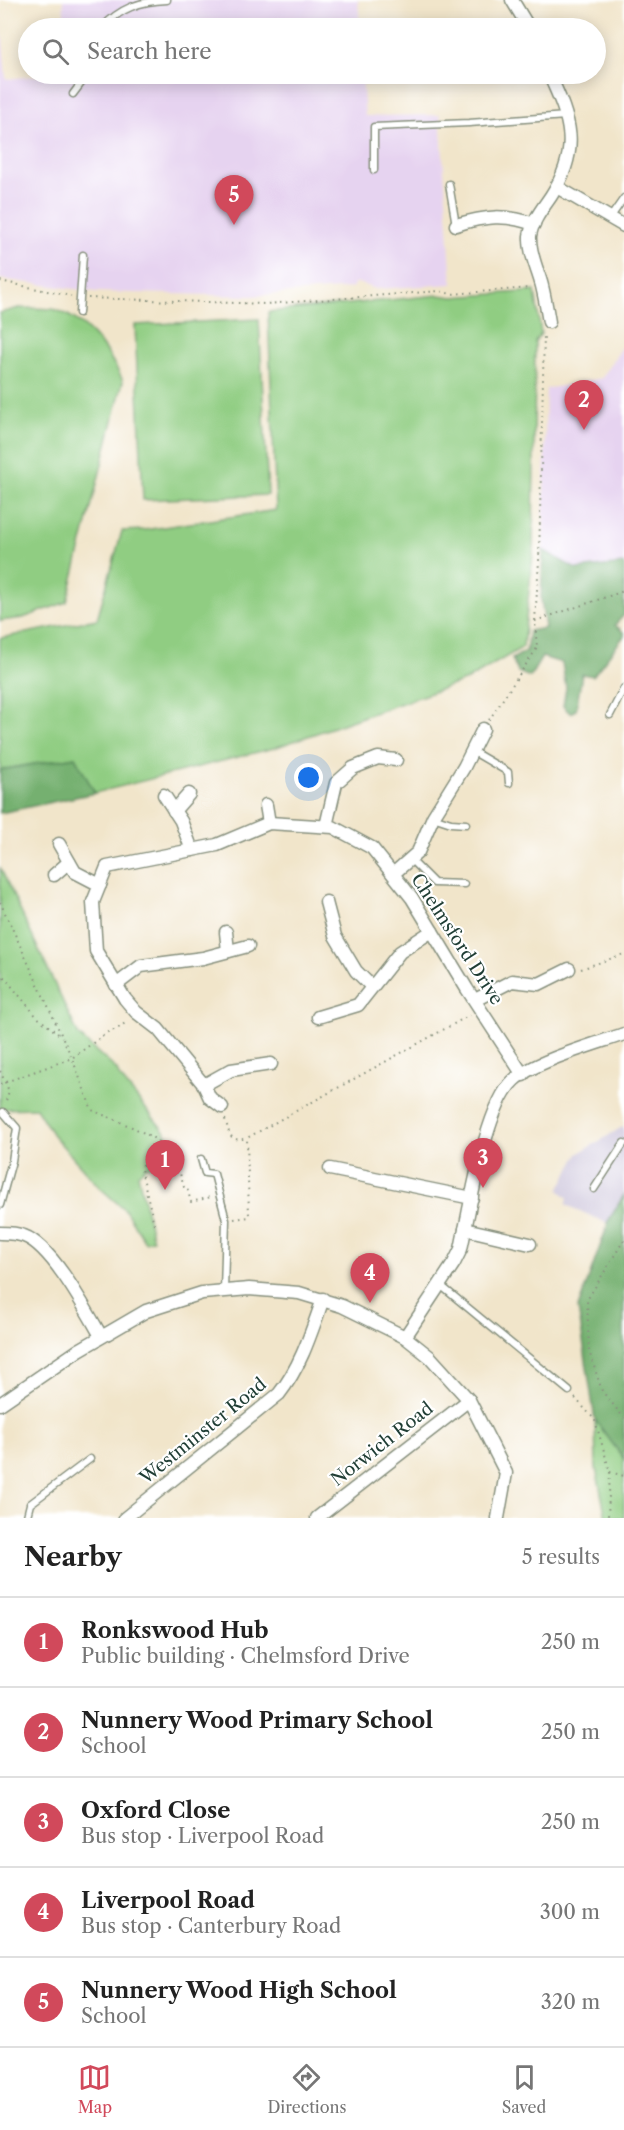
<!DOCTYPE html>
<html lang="en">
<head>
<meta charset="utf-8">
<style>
	body { margin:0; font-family:"Libre Caslon Text",serif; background:#f6f6f6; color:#222 }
	.you { position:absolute; left:309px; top:778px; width:21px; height:21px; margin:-15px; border:4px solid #fff; border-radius:50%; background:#1a73e8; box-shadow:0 0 0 9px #1a73e833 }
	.badge { display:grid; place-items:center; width:39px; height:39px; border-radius:50%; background:#d1495b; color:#fff; font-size:20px; font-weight:700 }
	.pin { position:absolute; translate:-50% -50px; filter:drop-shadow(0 2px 3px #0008) }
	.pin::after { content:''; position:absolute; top:32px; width:21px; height:18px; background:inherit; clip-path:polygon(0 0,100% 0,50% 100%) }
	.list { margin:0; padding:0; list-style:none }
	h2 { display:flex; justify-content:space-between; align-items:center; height:78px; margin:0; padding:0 24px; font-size:26px }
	h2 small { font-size:20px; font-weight:400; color:#767676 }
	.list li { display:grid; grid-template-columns:39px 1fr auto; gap:18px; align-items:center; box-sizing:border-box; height:90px; padding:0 24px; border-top:2px solid #e0e0e0 }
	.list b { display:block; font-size:22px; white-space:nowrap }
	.list p { margin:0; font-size:20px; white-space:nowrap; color:#767676 }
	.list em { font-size:20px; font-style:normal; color:#767676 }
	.icon { flex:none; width:33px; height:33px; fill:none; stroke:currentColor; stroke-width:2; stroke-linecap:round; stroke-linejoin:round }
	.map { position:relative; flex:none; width:624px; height:1518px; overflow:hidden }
	.search { position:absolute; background:#fff; box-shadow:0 3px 15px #0003; left:18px; right:18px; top:18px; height:66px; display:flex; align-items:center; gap:15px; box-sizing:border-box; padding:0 21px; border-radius:33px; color:#767676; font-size:22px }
	.sheet { height:528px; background:#fff }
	nav { display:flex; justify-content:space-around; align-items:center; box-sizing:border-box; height:84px; border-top:2px solid #e0e0e0; background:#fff; font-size:16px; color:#767676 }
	nav a { display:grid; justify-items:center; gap:3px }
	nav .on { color:#d1495b }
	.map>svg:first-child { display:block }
	.built { fill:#e6d3f0 }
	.industrial { fill:#c8c0d8 }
	.green { fill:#90cd82; stroke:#58855b; stroke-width:1.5 }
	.forest { fill:#74b070; stroke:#4a7652; stroke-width:1.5 }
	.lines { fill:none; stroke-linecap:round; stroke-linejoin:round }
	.lane-casing { stroke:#88917f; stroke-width:9 }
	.street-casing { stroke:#88917f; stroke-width:15 }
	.path { stroke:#88917f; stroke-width:2; stroke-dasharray:1.5 4.5; stroke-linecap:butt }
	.lane { stroke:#fff; stroke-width:6 }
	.street { stroke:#fff; stroke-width:12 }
	.labels { text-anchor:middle; stroke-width:4.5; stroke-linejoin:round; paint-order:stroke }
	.street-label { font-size:18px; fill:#1f3d34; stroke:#fff }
</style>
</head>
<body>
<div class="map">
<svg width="624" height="1518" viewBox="0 0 624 1518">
	<rect width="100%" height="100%" fill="#fff"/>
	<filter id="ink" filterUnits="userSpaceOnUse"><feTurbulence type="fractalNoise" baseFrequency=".0167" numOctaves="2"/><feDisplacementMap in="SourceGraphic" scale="12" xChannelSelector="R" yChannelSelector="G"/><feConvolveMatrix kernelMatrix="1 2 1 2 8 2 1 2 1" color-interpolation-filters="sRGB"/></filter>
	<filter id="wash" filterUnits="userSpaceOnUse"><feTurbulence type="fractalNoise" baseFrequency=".008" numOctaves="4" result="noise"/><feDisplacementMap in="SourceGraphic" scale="24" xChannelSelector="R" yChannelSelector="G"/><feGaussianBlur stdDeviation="1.35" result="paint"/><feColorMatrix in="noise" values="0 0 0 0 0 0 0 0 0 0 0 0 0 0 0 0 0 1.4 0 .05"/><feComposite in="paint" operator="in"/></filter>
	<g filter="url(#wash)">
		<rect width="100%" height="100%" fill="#f1e5ca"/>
		<g class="built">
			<polygon points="63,0 358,0 360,28 65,28"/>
			<polygon points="0,7 6,79 55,74 362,74 365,116 440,115 452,284 376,289 355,282 352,288 251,296 97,292 0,279"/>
			<polygon points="624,344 624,564 576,569 543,550 546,389 602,378"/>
		</g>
		<polygon class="industrial" points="624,1126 624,1195 607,1223 566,1205 568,1198 559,1190 578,1154"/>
		<g class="green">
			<polygon points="535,291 541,334 535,341 533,554 523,647 467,680 274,748 95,793 75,757 0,770 0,638 97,619 122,531 144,530 276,510 268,312 439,295 453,297"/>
			<path d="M19 308C31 309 46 307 57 310 89 322 109 351 123 381L67 602 23 618 0 621V313Z"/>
			<polygon points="259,319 268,495 143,500 135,325"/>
			<polygon points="0,867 79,1036 117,1070 119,1076 183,1154 146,1167 138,1174 153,1240 145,1242 125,1210 99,1187 53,1135 36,1108 0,1109"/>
			<polygon points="595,1420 624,1459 624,1518 606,1518 596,1468"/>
		</g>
		<g class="forest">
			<polygon points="543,550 576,569 624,564 624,615 615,625 624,632 624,636 593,676 582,674 576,710 570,713 563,706 566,688 562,663 542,657 530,677 518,672 512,659 526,651 529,631 545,628 541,599"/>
			<polygon points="75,757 95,793 0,813 0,770"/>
			<polygon points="624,1195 624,1459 595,1420 578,1308 608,1224 607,1223"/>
		</g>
	</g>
	<g filter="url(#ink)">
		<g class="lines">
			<defs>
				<g id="lane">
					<path d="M102 28C120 8 140 1 167 0"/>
					<polyline points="73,94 88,74"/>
					<polyline points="374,170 374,127 469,123 566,116"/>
					<polyline points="449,184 456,225"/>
					<polyline points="610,218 624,198"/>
					<polyline points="79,313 83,255"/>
					<polyline points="610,715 624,688"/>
					<polyline points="472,751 508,772 509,783"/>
					<polyline points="433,817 451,823 466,824"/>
					<polyline points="411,860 434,883 464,884"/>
					<polyline points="201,1159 205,1173 214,1174 226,1220 224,1291"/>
					<polyline points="594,1189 624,1143"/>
					<polyline points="0,1205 12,1161 17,1128 3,1112"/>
					<polyline points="439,1284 569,1391"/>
					<polyline points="28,1518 27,1516 30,1504 90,1459"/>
				</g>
				<g id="street">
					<polyline points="512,0 529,28"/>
					<polyline points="557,187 624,226"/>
					<path d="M456 225C485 216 505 214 534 224"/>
					<path d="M549 322C547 310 545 298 542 286 538 270 529 253 530 236 532 221 543 208 551 196 581 149 571 121 549 74"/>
					<polyline points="164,795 181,821 192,850"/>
					<polyline points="266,805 269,823"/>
					<polyline points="174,811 189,794"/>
					<polyline points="326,826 336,783 353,768 378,758 396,760"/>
					<polyline points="59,844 75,872 100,885"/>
					<polyline points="393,874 418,852 433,817 464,767 483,729"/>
					<polyline points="54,875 69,862"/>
					<polyline points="326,902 335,936 356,971 372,987"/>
					<polyline points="226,932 228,951"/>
					<polyline points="116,985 141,966 203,958 248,946"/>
					<polyline points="475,1000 512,981 539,984 569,969"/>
					<polyline points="318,1017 358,1005 400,952 432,931"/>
					<polyline points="204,1085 231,1070 271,1064"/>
					<polyline points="222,1107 210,1098 204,1085 158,1029 136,1012 125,999 96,951 93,902 107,867 217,845 269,823 333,827 372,848 412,898 467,989 523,1075"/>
					<polyline points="330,1169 472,1198"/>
					<polyline points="465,1229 530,1244"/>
					<path d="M0 1233C8 1233 16 1233 24 1236 52 1246 86 1310 101 1336"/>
					<path d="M405 1337 454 1263 461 1249C470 1209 485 1106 514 1080 535 1061 596 1044 624 1034"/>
					<polyline points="0,1404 79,1350 146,1311 202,1293 249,1289 299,1293 342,1306 405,1337 430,1357 469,1400 506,1473 498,1518"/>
					<path d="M125 1518 279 1394C301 1366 311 1333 323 1299"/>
					<polyline points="317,1518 469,1400"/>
				</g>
			</defs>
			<use href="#lane" class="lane-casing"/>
			<use href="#street" class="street-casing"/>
			<g class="path">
				<polyline points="0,281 71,296"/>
				<polyline points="88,298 266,304 440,291 451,294 531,288"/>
				<polyline points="535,621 624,591"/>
				<polyline points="489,720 537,648 535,621 539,561 544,333"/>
				<path d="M0 902 72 1058 92 1110C118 1122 152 1132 172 1153L168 1156 176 1160 184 1187 187 1188 191 1202 211 1197"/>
				<polyline points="581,969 624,954"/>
				<polyline points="0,972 37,1017 62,1037"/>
				<polyline points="0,1071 9,1091 5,1104"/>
				<polyline points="0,1084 72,1058 108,1032 117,1029 128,1021"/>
				<path d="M225 1119C230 1134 229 1143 247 1138"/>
				<polyline points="234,1219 249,1217 247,1138 470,1015"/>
				<polyline points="154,1224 141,1169 145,1161 168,1156"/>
				<polyline points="624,1240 587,1300 589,1351 602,1391 624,1418"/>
				<polyline points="575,1398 595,1420 610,1472 608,1518"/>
				<polyline points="610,1472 624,1476"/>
			</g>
			<use href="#lane" class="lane"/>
			<use href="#street" class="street"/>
		</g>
	</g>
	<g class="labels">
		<g class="street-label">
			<text transform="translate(457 939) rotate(57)" y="6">Chelmsford Drive</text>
			<text transform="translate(203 1431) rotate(-39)" y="6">Westminster Road</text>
			<text transform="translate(382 1444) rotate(-38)" y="6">Norwich Road</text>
		</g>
	</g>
</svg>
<div class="you"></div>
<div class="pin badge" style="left:165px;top:1190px">1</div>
<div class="pin badge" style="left:584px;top:430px">2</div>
<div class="pin badge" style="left:483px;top:1188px">3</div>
<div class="pin badge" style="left:370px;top:1303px">4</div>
<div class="pin badge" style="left:234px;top:225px">5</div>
<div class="search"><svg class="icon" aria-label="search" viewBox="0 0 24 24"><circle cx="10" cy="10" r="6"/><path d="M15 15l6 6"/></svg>Search here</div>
</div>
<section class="sheet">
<h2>Nearby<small>5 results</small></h2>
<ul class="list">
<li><span class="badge">1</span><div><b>Ronkswood Hub</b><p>Public building · Chelmsford Drive</p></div><em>250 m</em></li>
<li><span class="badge">2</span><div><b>Nunnery Wood Primary School</b><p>School</p></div><em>250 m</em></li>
<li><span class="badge">3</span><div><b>Oxford Close</b><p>Bus stop · Liverpool Road</p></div><em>250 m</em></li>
<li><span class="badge">4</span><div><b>Liverpool Road</b><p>Bus stop · Canterbury Road</p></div><em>300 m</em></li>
<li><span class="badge">5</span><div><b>Nunnery Wood High School</b><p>School</p></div><em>320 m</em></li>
</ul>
</section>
<nav>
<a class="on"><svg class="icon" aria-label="map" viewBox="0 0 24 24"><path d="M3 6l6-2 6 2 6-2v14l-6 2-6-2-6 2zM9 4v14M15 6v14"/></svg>Map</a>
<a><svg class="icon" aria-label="directions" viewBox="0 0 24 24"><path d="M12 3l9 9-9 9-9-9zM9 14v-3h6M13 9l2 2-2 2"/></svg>Directions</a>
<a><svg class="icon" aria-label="saved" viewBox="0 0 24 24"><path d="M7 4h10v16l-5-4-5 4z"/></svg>Saved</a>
</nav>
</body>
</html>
